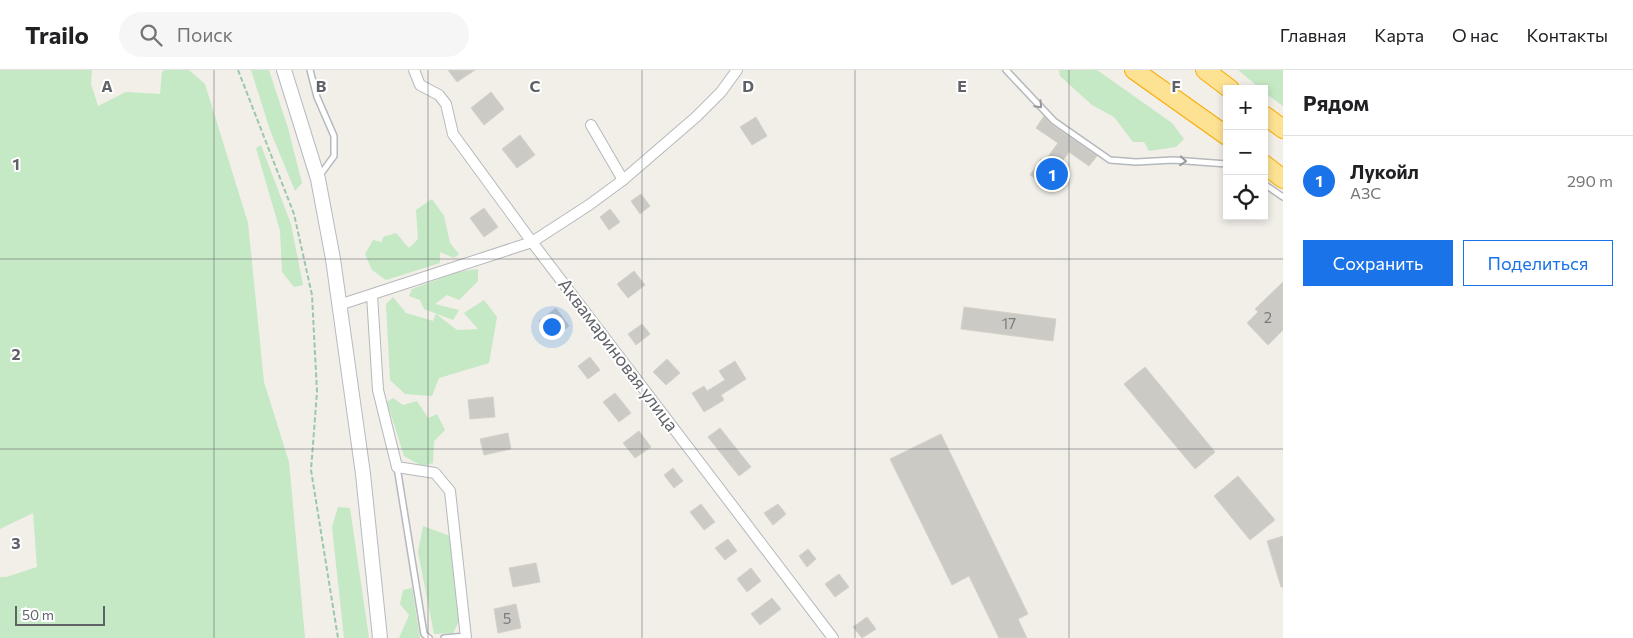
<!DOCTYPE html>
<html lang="ru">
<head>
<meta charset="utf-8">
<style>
	body { margin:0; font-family:Commissioner,sans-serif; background:#f6f6f6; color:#202124 }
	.controls { position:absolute; right:15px; top:15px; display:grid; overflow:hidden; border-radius:0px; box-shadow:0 2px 8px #0003 }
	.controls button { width:45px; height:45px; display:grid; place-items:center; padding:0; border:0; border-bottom:1px solid #e0e0e0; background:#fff; color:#202124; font:25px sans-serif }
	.scale { position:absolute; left:15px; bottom:12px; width:90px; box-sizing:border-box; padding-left:5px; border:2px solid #5f6368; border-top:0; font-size:14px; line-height:18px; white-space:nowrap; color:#5f6368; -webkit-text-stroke:4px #fff; paint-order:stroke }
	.you { position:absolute; left:551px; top:256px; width:18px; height:18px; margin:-12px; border:4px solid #fff; border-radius:50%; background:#1a73e8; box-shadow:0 0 0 8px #1a73e833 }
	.badge { display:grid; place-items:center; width:32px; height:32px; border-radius:50%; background:#1a73e8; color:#fff; font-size:16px; font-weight:700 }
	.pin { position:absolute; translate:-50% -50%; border:2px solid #fff; box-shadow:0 1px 5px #0006 }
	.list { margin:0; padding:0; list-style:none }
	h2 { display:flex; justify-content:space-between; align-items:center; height:65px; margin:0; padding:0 20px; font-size:21px }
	h2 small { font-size:16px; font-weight:400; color:#757577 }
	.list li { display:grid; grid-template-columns:32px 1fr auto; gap:15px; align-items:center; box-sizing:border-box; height:90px; padding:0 20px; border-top:1px solid #e0e0e0 }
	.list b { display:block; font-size:19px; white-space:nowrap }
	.list p { margin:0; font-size:16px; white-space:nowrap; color:#757577 }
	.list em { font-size:16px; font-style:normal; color:#757577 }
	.actions { display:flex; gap:10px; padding:15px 20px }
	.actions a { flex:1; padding:11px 0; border:1px solid #1a73e8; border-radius:0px; text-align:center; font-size:18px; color:#1a73e8 }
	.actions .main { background:#1a73e8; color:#fff }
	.icon { flex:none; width:28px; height:28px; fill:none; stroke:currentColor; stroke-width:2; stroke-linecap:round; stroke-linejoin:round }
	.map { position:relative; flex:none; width:1283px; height:568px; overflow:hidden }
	header { display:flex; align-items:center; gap:30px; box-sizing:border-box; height:70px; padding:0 25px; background:#fff; border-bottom:1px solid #e0e0e0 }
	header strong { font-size:24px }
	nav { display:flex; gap:28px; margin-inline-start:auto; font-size:18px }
	.search { width:350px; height:45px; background:#f6f6f6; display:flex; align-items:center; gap:12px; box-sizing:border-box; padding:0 18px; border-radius:28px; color:#757577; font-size:19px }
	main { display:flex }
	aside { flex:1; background:#fff }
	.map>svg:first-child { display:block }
	.green { fill:#c5e8c5 }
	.building { fill:#cccac5; stroke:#d6d1c6 }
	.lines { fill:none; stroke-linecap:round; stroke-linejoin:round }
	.lane-casing { stroke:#b5b8bc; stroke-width:8 }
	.street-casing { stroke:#b5b8bc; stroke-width:12 }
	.secondary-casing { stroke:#b6babf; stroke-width:16 }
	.highway-casing { stroke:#f9ab00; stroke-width:20 }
	.path { stroke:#9cc7a9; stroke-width:2; stroke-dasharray:5 2.5; stroke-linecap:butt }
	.lane { stroke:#fff; stroke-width:5 }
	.street { stroke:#fff; stroke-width:10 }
	.secondary { stroke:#fff; stroke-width:14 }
	.highway { stroke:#fde293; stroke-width:18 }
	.oneway { stroke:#979a9d }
	.grid { fill:none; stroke:#5f6368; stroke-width:1; stroke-opacity:0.55 }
	.labels { text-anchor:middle; stroke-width:4; stroke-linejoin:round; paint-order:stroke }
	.number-label { font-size:15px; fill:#7a7d7f }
	.street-label { font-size:18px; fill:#5f6368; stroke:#fff }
	.grid-label { font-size:16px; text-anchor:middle; font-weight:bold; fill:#5f6368; stroke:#fff; stroke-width:4; stroke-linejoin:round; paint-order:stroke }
</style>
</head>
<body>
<header>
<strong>Trailo</strong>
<div class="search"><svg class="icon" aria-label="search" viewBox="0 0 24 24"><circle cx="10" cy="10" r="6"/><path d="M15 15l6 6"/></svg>Поиск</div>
<nav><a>Главная</a><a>Карта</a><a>О нас</a><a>Контакты</a></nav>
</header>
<main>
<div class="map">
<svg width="1283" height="568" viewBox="0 0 1283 568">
	<rect width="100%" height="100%" fill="#f1efe8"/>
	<g class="green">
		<polygon points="0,0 92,0 91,14 98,36 126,22 160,24 162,2 165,0 189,0 205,14 248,153 264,312 289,392 305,568 0,568 0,507 6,507 37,497 33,443 0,459"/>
		<polygon points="251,0 269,0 288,58 302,113 295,121 270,60"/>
		<polygon points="1059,0 1097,0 1172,53 1184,69 1176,77 1149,81 1144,72 1133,72 1114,47 1092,35 1060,6"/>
		<polygon points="1238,0 1283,0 1283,36 1264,22 1264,19 1261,19"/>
		<polygon points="261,75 291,154 303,215 294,217 282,202 280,161 256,78"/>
		<polygon points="432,129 444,146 450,173 459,184 454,188 440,182 440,193 386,210 372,200 365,184 373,170 382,172 383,167 396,163 409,178 418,169 416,140"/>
		<polygon points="478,199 478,211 459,230 447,225 435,234 459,240 453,250 424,239 420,230 409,226 412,219 458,202"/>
		<polygon points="393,227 406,243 433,251 436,244 457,260 478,259 464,243 484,230 497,247 489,293 439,308 432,326 405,324 390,310 386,234"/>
		<polygon points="393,328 403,335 417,331 428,348 437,344 445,360 434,371 433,393 422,396 404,386 387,332"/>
		<polygon points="338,437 350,438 369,568 344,568 332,457"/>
		<polygon points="423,456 450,466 460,549 453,563 434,564 418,482"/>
		<polygon points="412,518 420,568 399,568 409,545 400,534 403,520"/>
	</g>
	<g class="building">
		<polygon points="448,0 475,0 457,12"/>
		<polygon points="491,22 504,39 484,55 471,38"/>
		<polygon points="1044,46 1052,55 1097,86 1089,96 1069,82 1056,100 1059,102 1049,118 1030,105 1041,89 1044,92 1058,73 1036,58"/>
		<polygon points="756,47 767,66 752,75 740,57"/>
		<polygon points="520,65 535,85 517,98 502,79"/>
		<polygon points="641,124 650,136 640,144 631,131"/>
		<polygon points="484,138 498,157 484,167 470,148"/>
		<polygon points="610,139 620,152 609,160 600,147"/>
		<polygon points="634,201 645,215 628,228 617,214"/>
		<polygon points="1283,212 1283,260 1268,275 1247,253 1258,242 1255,239"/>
		<polygon points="964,237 1056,249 1053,271 961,259"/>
		<polygon points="556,238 569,256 552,269 539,251"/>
		<polygon points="642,254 650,264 636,275 628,264"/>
		<polygon points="590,287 600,300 588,309 578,296"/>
		<polygon points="667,289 680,303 666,315 653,302"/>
		<polygon points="735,291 746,309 721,325 724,330 704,342 692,323 704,316 707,321 725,310 719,301"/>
		<polygon points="1145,297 1215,382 1195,399 1124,314"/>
		<polygon points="615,323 631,343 619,352 603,332"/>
		<polygon points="493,327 495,347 470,349 468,330"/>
		<polygon points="720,358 751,397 739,406 708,367"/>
		<polygon points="639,361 651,377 635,388 623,373"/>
		<polygon points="508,363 511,379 484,385 480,369"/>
		<polygon points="941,364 1028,544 1018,549 1027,568 999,568 969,506 952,515 890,389"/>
		<polygon points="673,398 683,411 674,418 664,405"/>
		<polygon points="1238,406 1275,450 1250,470 1214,426"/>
		<polygon points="701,434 715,452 704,460 690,442"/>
		<polygon points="778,434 786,444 773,455 764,443"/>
		<polygon points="1283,466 1283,517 1281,517 1267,471"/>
		<polygon points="728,469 737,481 725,490 715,478"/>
		<polygon points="808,479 816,489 807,497 799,486"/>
		<polygon points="536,493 540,512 513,517 509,498"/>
		<polygon points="751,498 761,511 747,522 737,509"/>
		<polygon points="839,504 849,517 835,527 825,514"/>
		<polygon points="772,528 781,539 760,555 751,544"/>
		<polygon points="516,534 521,558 498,563 494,539"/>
		<polygon points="867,547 876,559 862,568 853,557"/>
	</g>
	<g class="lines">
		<defs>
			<g id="lane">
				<polyline points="310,0 317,27 334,66 334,86 320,105"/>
				<polyline points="1006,0 1054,51 1110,90 1136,92 1173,90 1227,94"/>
				<polyline points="1264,114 1283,127"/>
				<polyline points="397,397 424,564 429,568"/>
				<polyline points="444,568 466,566"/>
			</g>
			<g id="street">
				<polyline points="414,0 420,15 439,25 446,34 453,64 532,172 833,568"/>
				<polyline points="591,55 623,110"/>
				<polyline points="372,225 378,320 397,397 435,403 450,421 466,568"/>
				<polyline points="339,235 532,172 589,135 623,110 696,47 721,22 737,0"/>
			</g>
			<polyline id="secondary" points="284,0 318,109 333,189 363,404 380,568"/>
			<g id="highway">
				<polyline points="1134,0 1227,66"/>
				<polyline points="1205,0 1230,19"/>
				<polyline points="1264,45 1283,59"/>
				<polyline points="1264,94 1283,109"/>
			</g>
		</defs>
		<use href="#lane" class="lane-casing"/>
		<use href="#street" class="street-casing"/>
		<use href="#secondary" class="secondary-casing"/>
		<use href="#highway" class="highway-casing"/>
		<polyline class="path" points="238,0 294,144 312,225 317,322 311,400 338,568"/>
		<use href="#lane" class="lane"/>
		<use href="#street" class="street"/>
		<use href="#secondary" class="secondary"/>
		<use href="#highway" class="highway"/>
	</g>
	<defs><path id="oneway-chevron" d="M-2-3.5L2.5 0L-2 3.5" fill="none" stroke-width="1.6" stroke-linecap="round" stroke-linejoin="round" transform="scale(1.25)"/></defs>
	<g class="oneway">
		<use href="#oneway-chevron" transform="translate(1039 35) rotate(46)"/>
		<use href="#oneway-chevron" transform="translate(1183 91) rotate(5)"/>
	</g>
	<path class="grid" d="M214 0V568M428 0V568M642 0V568M855 0V568M1069 0V568M0 189H1283M0 379H1283"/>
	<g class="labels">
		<g class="number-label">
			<text x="1268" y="253">2</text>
			<text x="1009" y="259">17</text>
			<text x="507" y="554">5</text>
		</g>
		<g class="street-label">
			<text transform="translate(618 285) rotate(53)" y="6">Аквамариновая улица</text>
		</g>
	</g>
	<g class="grid-label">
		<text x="107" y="22">A</text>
		<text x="321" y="22">B</text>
		<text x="535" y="22">C</text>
		<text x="748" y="22">D</text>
		<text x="962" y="22">E</text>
		<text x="1176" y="22">F</text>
		<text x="16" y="100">1</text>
		<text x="16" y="290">2</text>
		<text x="16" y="479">3</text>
	</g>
</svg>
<div class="controls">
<button>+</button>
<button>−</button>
<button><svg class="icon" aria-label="locate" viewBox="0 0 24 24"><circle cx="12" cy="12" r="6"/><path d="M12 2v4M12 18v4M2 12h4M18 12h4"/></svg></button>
</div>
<div class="scale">50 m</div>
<div class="you"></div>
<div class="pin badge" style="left:1052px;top:104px">1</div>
</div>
<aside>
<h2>Рядом<small></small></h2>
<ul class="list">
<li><span class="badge">1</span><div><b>Лукойл</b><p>АЗС</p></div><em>290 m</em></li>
</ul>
<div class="actions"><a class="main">Сохранить</a><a>Поделиться</a></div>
</aside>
</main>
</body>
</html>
